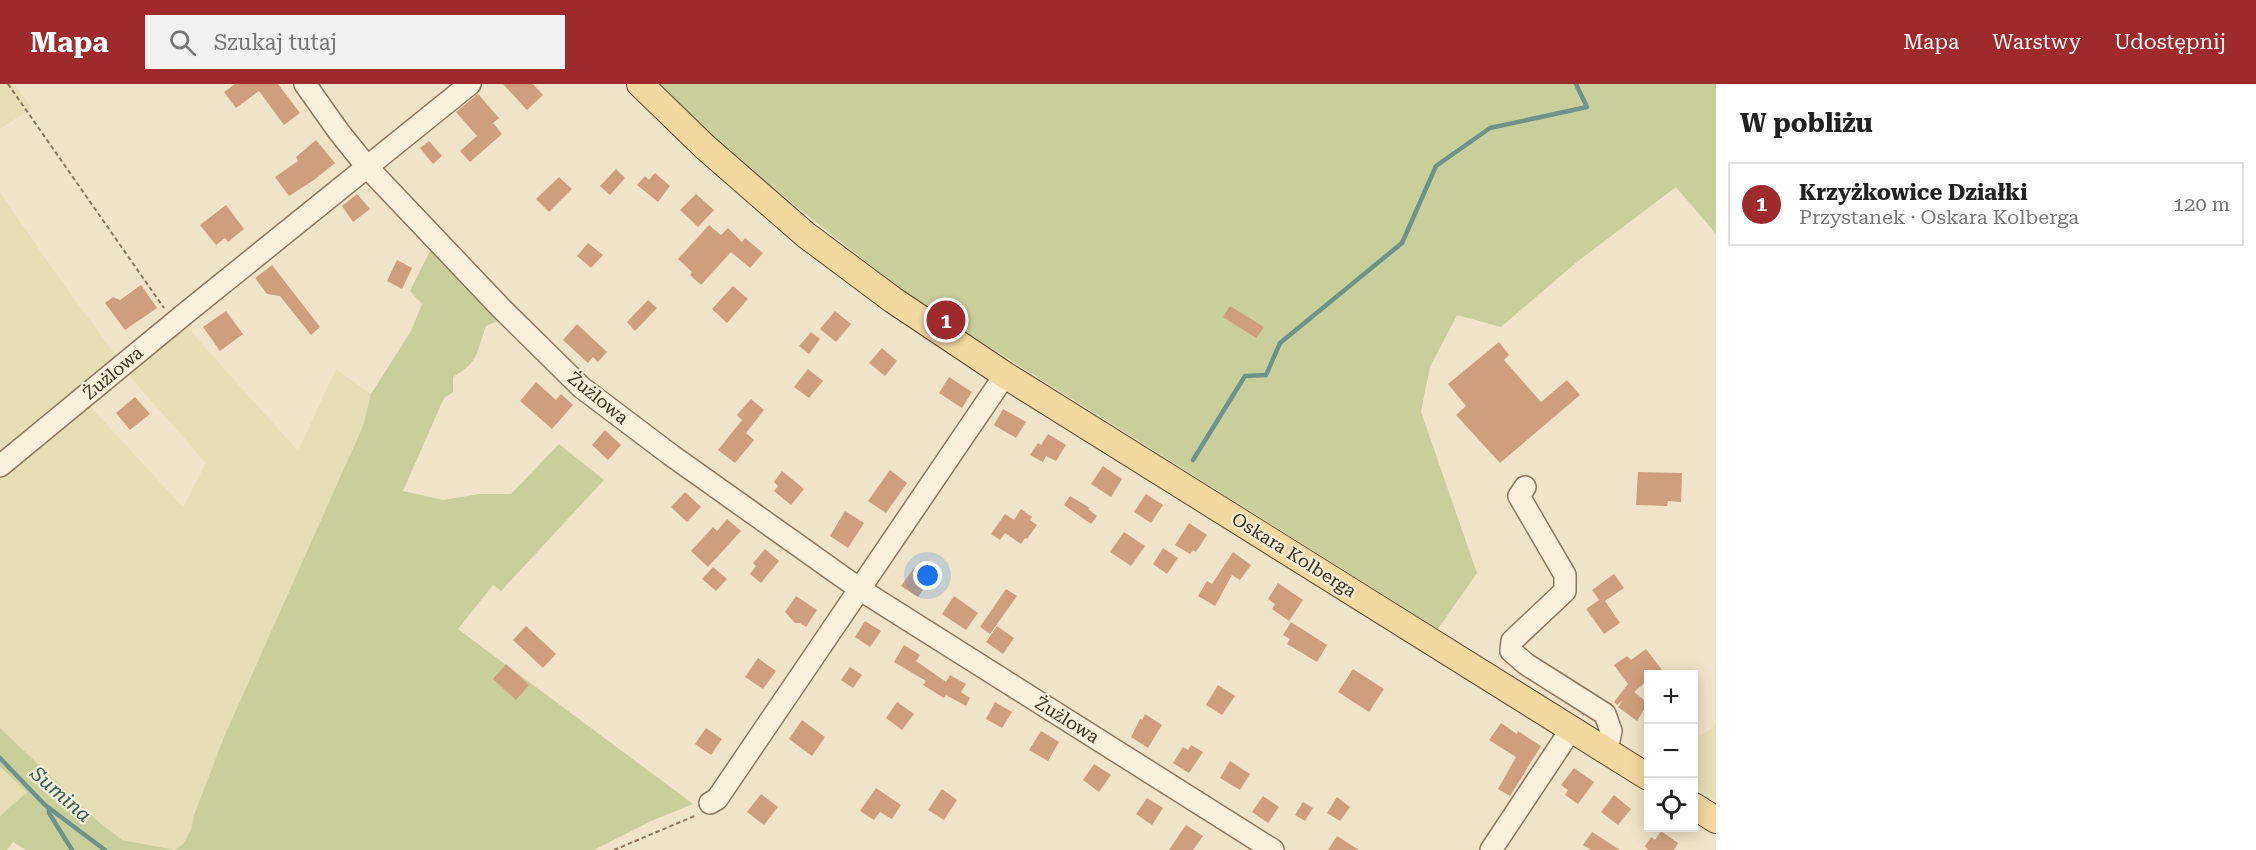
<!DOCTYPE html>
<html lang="pl">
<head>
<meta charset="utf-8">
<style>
	body { margin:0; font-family:"Roboto Serif",serif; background:#f2f2f2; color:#222 }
	.controls { position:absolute; right:18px; bottom:18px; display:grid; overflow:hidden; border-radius:0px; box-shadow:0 3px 15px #0003 }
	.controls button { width:54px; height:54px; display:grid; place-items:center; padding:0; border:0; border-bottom:2px solid #e0e0e0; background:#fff; color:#222; font:30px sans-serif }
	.you { position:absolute; left:928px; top:492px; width:21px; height:21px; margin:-15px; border:4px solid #fff; border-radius:50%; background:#1a73e8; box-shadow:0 0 0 9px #1a73e833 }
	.badge { display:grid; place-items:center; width:39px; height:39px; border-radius:50%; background:#9e2a2b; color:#fff; font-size:20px; font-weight:700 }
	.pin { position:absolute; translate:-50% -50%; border:3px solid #fff; box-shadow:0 2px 6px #0006 }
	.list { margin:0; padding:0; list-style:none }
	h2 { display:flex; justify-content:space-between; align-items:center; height:78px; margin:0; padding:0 24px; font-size:26px }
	h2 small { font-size:20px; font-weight:400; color:#767676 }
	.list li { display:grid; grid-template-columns:39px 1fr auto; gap:18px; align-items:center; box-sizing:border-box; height:84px; margin:0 12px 12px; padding:0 12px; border:2px solid #e0e0e0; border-radius:0px }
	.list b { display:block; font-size:22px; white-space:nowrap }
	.list p { margin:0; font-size:20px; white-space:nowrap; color:#767676 }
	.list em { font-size:20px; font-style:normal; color:#767676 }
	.icon { flex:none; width:33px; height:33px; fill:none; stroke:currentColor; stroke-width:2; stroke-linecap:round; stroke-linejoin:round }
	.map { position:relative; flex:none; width:1716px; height:766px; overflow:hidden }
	header { display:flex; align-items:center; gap:36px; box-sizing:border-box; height:84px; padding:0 30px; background:#9e2a2b; color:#fff }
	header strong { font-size:28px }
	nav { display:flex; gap:33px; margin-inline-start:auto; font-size:21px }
	.search { width:420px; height:54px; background:#f2f2f2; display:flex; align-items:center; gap:15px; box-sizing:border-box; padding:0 21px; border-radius:0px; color:#767676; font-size:22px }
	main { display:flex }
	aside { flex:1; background:#fff }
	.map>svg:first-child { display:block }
	.farmland { fill:#e6deb5 }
	.green { fill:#c9cf9b }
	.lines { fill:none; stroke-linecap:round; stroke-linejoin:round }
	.stream { stroke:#6f938a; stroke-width:4.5 }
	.building { fill:#cf9f7d }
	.minor-casing { stroke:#8d765c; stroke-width:24 }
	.major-casing { stroke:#5b4430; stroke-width:28 }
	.path { stroke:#8d765c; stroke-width:2; stroke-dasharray:4.5 3; stroke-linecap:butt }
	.minor { stroke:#faf1dc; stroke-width:21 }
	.major { stroke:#f3d9a0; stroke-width:26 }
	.labels { text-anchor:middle; stroke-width:4.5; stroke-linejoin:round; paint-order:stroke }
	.street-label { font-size:18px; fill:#3d2e20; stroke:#f7eed8 }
	.water-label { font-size:20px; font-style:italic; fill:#2f5d5a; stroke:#f7eed8 }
</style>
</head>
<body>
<header>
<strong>Mapa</strong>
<div class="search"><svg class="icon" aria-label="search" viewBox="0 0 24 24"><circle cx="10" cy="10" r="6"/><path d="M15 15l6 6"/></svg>Szukaj tutaj</div>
<nav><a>Mapa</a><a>Warstwy</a><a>Udostępnij</a></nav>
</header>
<main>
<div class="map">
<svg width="1716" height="766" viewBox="0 0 1716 766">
	<rect width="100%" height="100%" fill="#f0e4c8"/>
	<g class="farmland">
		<polygon points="0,0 14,0 32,24 0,45"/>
		<polygon points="0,108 54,187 116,272 0,366"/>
		<polygon points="184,240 298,367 336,285 371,310 363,342 224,653 194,731 191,746 183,760 175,766 122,756 101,740 0,644 0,389 86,318 183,423 206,379 125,287"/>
		<polygon points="1716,642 1716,717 1694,704 1694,655"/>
		<polygon points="0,683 27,708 0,732"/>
	</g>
	<g class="green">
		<polygon points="660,0 1716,0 1716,150 1676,103 1577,178 1501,243 1457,231 1430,283 1421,328 1477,489 1438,545 913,215 792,119 691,33"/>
		<path d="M433 161 499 226 498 237 486 242C476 269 480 277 453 293V308L444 314 403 407 443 416 479 410H511L559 360 604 396 501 507 493 501 458 545 693 720 651 737 594 766H26L13 758 7 766H0V732L27 708 0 683V644L101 740 122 756 175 766 183 760 191 746 194 731 224 653 363 342 371 310 411 247 422 220 410 207Z"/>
	</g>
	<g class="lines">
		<g class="stream">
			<polyline points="1193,376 1245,292 1266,291 1280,259 1402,159 1436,82 1490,44 1587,23 1576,0"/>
			<polyline points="0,674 45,721 105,766"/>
			<polyline points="49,724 49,729 72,766"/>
		</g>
	</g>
	<g class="building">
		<polygon points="235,0 278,0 300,29 284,41 259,7 236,24 224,8"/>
		<polygon points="503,0 533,0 543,11 527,26"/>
		<polygon points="478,10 499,34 493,39 502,50 470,78 460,67 477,52 456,28"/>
		<polygon points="316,56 335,79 314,96 289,112 275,93 298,77 296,73"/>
		<polygon points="429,57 442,72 433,80 420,64"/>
		<polygon points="616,85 625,94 610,111 600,102"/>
		<polygon points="655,89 670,102 658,118 637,101 645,92 649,96"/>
		<polygon points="559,93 572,105 549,128 536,115"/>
		<polygon points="357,110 370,125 353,138 342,122"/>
		<polygon points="696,110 714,126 698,143 680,126"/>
		<polygon points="226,121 244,145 228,158 225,154 216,161 200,141"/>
		<polygon points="709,141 721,151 728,144 742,158 745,154 763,169 750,184 731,168 701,201 690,191 692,188 678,175"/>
		<polygon points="588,159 603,171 591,184 577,172"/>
		<polygon points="397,176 412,184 402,205 387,197"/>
		<polygon points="272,181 320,243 311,251 280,212 267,210 255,194"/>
		<polygon points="141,201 157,224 125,246 105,219 113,213 120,216"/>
		<polygon points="733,202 748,215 727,239 712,225"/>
		<polygon points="648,216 657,224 635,247 627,238"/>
		<polygon points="1230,222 1264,243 1256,254 1223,233"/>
		<polygon points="226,227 243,250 220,267 203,243"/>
		<polygon points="835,227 851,240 836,258 820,245"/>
		<polygon points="577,240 607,268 598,278 593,273 588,279 563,256"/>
		<polygon points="811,248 820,255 809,270 799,262"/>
		<polygon points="1499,258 1509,271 1504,276 1541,318 1567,296 1580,311 1500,379 1456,331 1466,322 1448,300"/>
		<polygon points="882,264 897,277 885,292 869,279"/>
		<polygon points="808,285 823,297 809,314 794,303"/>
		<polygon points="949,293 972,308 962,324 939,309"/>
		<polygon points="536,298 556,316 561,310 573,321 552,345 520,317"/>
		<polygon points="135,313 150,330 130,346 116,329"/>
		<polygon points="751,315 764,326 746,349 754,356 735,379 718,366 742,336 737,331"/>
		<polygon points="1003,325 1026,338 1016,354 994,341"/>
		<polygon points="605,346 621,361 608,376 592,361"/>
		<polygon points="1048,350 1066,361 1056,377 1046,372 1043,378 1030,371 1038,359 1041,361"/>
		<polygon points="1103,382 1122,395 1111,413 1091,400"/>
		<polygon points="890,386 907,399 886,429 868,417"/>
		<polygon points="782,387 804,405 791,421 774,407 778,402 774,398"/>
		<polygon points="1638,388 1682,389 1681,418 1668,417 1667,422 1636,421"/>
		<polygon points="685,408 701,423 687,438 671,423"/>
		<polygon points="1146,410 1163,421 1151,439 1134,428"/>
		<polygon points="1070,412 1090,424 1088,425 1097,432 1091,440 1064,421"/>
		<polygon points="1021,425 1032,433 1030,436 1037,441 1027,455 1025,454 1021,460 1005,449 1000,456 991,450 1005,430 1014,436"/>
		<polygon points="845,427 864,439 848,464 830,452"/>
		<polygon points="727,435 741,447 708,483 691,467 713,443 717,447"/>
		<polygon points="1189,439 1207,451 1196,468 1193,466 1190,470 1175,461"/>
		<polygon points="1124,448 1145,462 1131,482 1110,468"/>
		<polygon points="1163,464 1178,474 1167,490 1153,480"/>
		<polygon points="765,465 779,477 761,499 750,490 756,482 753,479"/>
		<polygon points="1233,468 1251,481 1240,496 1232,491 1215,522 1198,512 1207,497 1212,500"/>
		<polygon points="713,483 727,495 716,507 702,495"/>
		<polygon points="914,484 930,495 918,513 901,502"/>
		<polygon points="1614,490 1624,504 1605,517 1620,539 1604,550 1586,525 1599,516 1592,506"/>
		<polygon points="1278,499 1303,516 1289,537 1272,525 1275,520 1268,515"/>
		<polygon points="1006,505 1017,512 990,550 980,543"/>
		<polygon points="796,512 817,526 806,543 800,539 795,539 785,528"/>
		<polygon points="954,512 978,529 966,546 942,530"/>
		<polygon points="865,537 881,547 870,563 855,553"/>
		<polygon points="1291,538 1327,561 1317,578 1287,560 1290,555 1283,551"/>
		<polygon points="526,542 556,570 543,584 513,556"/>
		<polygon points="997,542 1014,554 1003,570 986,558"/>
		<polygon points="904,561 920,571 916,577 946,598 950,591 966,600 961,608 970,614 966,622 946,611 944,614 923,601 926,597 894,578"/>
		<polygon points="1646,565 1662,586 1656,591 1648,591 1648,596 1634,608 1648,619 1637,637 1618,623 1623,616 1617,621 1614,618 1628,600 1614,581 1627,572 1631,576"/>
		<polygon points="758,574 776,587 763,605 745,593"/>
		<polygon points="506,580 529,601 516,616 493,595"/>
		<polygon points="850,583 862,591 853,604 841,596"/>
		<polygon points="1353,585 1384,605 1369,628 1338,608"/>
		<polygon points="1218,601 1235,612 1222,631 1206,621"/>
		<polygon points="897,618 914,630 902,646 886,634"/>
		<polygon points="995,618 1012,628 1002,644 986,635"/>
		<polygon points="1145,630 1162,641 1148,664 1131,653 1140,635 1142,636"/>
		<polygon points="802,636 825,653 812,672 789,655"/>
		<polygon points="1501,639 1517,650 1518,647 1541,662 1510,712 1498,705 1516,673 1489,656"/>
		<polygon points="706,644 722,655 711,671 695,660"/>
		<polygon points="1041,647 1059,658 1048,677 1029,666"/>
		<polygon points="1191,661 1203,668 1189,689 1173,679 1183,663 1188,666"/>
		<polygon points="1230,677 1250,690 1240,706 1220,694"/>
		<polygon points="1094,680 1111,691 1099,708 1083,696"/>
		<polygon points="1574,684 1594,698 1578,720 1565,711 1568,706 1561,701"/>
		<polygon points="876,704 901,721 892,735 880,728 874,736 860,727"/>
		<polygon points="942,705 957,716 944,736 928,726"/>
		<polygon points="761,710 778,723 764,741 747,728"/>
		<polygon points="1614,711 1631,725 1618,741 1601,728"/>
		<polygon points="1263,712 1279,723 1268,739 1252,728"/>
		<polygon points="1337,713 1350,723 1340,737 1327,729"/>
		<polygon points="1147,714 1163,724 1152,741 1136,730"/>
		<polygon points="1303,718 1313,724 1305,737 1295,731"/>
		<polygon points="1186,741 1203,752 1193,766 1169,766"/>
		<polygon points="1661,747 1678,759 1674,766 1648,766 1645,762 1651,753 1655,756"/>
		<polygon points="1592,748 1620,766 1591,766 1583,761"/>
		<polygon points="1337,752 1359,766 1328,766"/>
	</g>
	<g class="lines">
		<defs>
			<g id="minor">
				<polyline points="305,0 339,48 368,84 500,223 581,303 671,371 861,506 1273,766"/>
				<polyline points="0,382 187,228 470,0"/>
				<polyline points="1525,403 1519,412 1565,491 1565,507 1512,557 1511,567 1526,580 1605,630 1611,647 1607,666"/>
				<polyline points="710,719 717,715 1005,291"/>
				<polyline points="1491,766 1572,644"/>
			</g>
			<g id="major">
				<polyline points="640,0 705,63 806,151 893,216 1005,291 1648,693"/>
				<polyline points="1694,722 1716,736"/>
			</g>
		</defs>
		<use href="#minor" class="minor-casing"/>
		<use href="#major" class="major-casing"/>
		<g class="path">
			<polyline points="8,0 164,224"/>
			<polyline points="614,766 697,731"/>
		</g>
		<use href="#minor" class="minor"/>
		<use href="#major" class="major"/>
	</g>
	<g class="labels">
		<g class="street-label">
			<text transform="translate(113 289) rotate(-40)" y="6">Żużlowa</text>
			<text transform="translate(598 314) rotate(39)" y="6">Żużlowa</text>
			<text transform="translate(1294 471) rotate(32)" y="6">Oskara Kolberga</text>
			<text transform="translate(1067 636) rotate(32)" y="6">Żużlowa</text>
		</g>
		<g class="water-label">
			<text transform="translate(61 710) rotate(41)" y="7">Sumina</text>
		</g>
	</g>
</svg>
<div class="controls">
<button>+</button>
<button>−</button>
<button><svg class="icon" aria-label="locate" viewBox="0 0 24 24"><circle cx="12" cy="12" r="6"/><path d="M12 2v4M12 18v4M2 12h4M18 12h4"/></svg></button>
</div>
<div class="you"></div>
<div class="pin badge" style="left:946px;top:236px">1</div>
</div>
<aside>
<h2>W pobliżu<small></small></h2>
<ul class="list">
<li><span class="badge">1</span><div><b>Krzyżkowice Działki</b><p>Przystanek · Oskara Kolberga</p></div><em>120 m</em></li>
</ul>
</aside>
</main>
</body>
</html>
